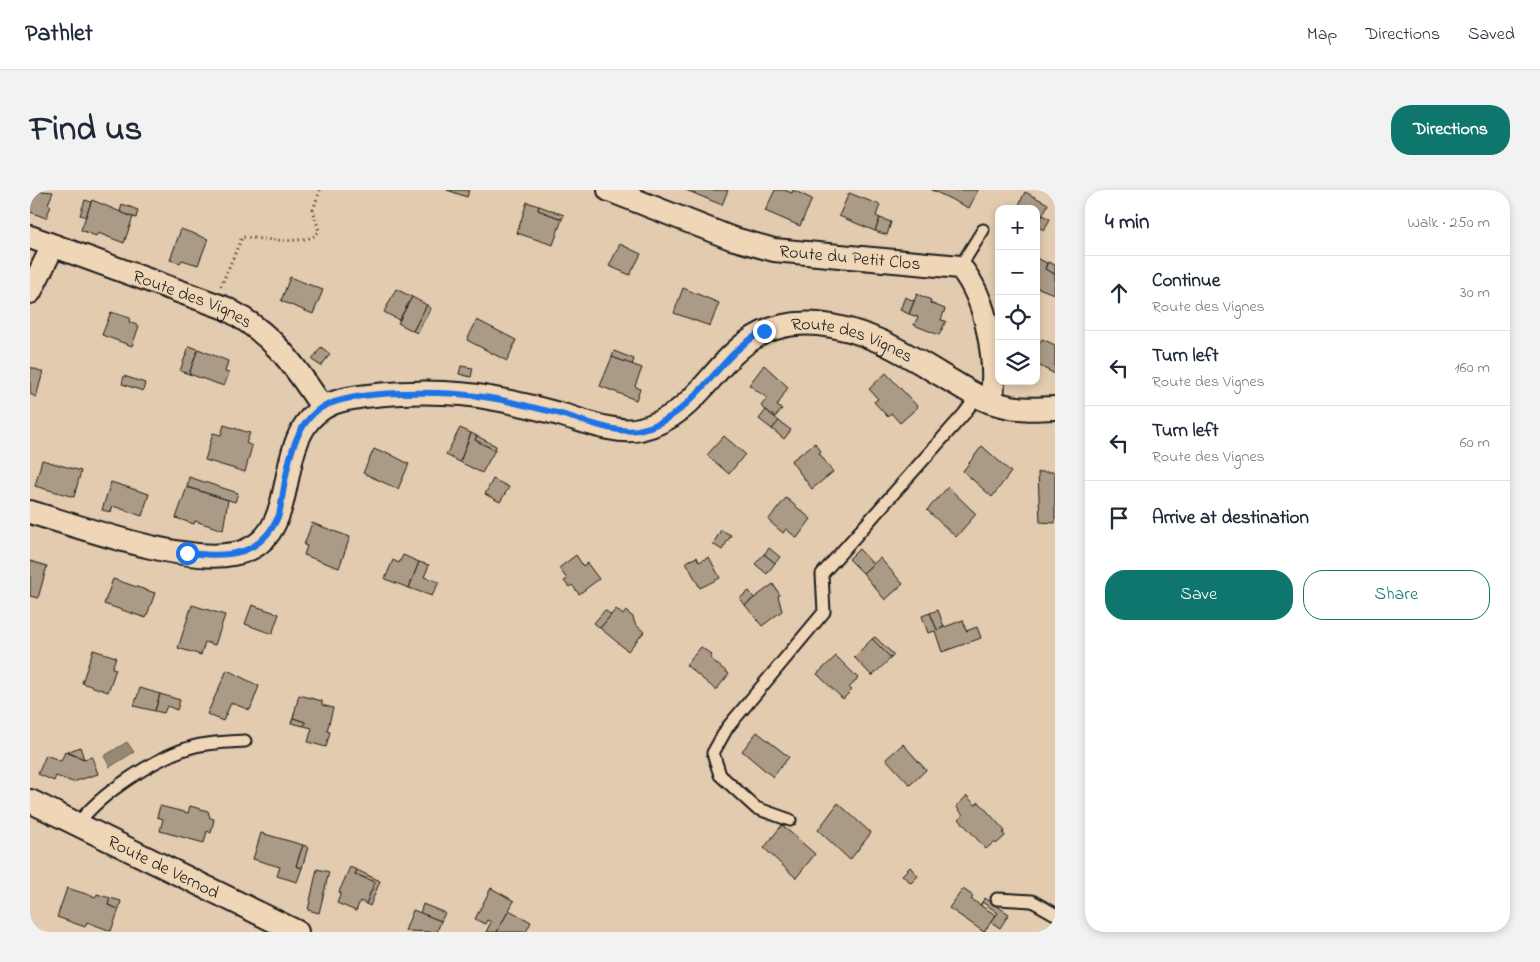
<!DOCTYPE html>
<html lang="en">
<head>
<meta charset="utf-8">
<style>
	body { margin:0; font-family:"Indie Flower",sans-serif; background:#f2f2f3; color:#1f2937 }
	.controls { position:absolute; right:15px; top:15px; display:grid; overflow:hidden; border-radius:10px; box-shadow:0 2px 8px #0003 }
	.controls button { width:45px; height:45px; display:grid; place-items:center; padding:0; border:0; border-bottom:1px solid #e0e1e3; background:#fff; color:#1f2937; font:25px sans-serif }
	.stop { position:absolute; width:15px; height:15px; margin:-11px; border:4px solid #1a73e8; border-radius:50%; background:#fff }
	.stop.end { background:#1a73e8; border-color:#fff; box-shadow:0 1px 5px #0008 }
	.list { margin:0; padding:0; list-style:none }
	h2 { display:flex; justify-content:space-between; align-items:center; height:65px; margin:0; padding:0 20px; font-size:21px }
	h2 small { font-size:16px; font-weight:400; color:#747a83 }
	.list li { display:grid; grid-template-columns:32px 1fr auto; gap:15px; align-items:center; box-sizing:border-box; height:75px; padding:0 20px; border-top:1px solid #e0e1e3 }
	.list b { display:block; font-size:19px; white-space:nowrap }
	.list p { margin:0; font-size:16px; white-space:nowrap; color:#747a83 }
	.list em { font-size:16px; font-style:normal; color:#747a83 }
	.actions { display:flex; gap:10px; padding:15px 20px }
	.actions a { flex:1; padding:11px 0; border:1px solid #0f766e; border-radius:20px; text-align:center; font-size:18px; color:#0f766e }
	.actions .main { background:#0f766e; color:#fff }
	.icon { flex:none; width:28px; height:28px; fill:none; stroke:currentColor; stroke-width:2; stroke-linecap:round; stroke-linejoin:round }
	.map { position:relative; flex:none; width:1025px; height:742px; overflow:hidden; border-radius:20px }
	header { display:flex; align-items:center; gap:30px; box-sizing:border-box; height:70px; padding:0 25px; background:#fff; border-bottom:1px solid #e0e1e3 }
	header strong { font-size:24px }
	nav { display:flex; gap:28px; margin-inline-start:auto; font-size:18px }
	.intro { display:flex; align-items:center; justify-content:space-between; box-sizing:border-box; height:120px; padding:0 30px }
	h1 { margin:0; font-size:35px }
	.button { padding:12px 22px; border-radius:20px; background:#0f766e; color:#fff; font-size:18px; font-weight:700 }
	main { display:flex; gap:30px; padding:0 30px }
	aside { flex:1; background:#fff; border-radius:20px; box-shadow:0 2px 8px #0003 }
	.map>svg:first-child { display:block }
	.water { fill:#968875; stroke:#655d51 }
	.building { fill:#ab9a85; stroke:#1c1c1c }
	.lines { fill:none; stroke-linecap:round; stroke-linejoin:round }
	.lane-casing { stroke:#1c1c1c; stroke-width:15 }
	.street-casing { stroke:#1c1c1c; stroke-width:26 }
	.path { stroke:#1c1c1c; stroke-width:3; stroke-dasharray:1 4; stroke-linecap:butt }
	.lane { stroke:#efd6b7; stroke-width:11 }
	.street { stroke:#efd6b7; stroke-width:22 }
	.route { stroke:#1a73e8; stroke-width:6 }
	.labels { text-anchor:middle; stroke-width:4; stroke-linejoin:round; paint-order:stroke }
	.street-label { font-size:18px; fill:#1c1c1c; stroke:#efd6b7 }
</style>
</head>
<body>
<header>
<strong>Pathlet</strong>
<nav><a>Map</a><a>Directions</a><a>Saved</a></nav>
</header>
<div class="intro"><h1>Find us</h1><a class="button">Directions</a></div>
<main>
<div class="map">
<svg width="1025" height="742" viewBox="0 0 1025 742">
	<rect width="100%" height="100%" fill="#e2cbae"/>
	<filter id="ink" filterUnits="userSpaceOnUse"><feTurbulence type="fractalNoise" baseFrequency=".02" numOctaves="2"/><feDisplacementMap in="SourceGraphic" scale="10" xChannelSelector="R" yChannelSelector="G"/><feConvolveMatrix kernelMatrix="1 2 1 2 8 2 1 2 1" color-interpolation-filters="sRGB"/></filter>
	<g filter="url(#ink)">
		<polygon class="water" points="97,552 104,562 80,577 74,566"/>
		<g class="building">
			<polygon points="0,0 23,2 18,14 21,16 16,28 0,22"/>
			<polygon points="417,0 439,0 437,7"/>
			<polygon points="656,0 698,0 692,15"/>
			<polygon points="745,0 754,0 762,3 763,0 782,9 770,36 735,21"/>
			<polygon points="902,0 948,0 939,18"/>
			<polygon points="995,2 1018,14 1008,35 1006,19 987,19"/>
			<polygon points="819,3 850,15 846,26 850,28 845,41 809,26"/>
			<polygon points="55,10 61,12 56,27 50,25"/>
			<polygon points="62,10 103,27 94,53 68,43 66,46 51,40"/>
			<polygon points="497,12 509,16 508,20 532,29 523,55 487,43"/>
			<polygon points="92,14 108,20 106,28 90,22"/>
			<polygon points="509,16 534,25 532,29 508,20"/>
			<polygon points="1013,25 1020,29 1014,40 1006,36"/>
			<polygon points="850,28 861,32 857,45 845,41"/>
			<polygon points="151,39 178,49 168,75 152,70 150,73 140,70"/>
			<polygon points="590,54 611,64 600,85 579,76"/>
			<polygon points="1006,68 1017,73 1015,79 1025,84 1024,104 1006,97"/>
			<polygon points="1018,72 1025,75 1025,84 1015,79"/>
			<polygon points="260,87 293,100 283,124 251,111"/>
			<polygon points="653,98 689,113 680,136 644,123"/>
			<polygon points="366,99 382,107 369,130 354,122"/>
			<polygon points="887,104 901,110 900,113 915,119 911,130 916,131 909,145 884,135 888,127 879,124"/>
			<polygon points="382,107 397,115 383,141 368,133"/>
			<polygon points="875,107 884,111 879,124 870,120"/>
			<polygon points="397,115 401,118 387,143 383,141"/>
			<polygon points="81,122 100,128 99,132 109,136 102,156 72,145"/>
			<polygon points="447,130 486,150 477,171 437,150"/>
			<polygon points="1012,149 1025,155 1025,184 1006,174 1006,160"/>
			<polygon points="159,156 168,159 159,184 150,181"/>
			<polygon points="291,157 300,164 291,176 282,170"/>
			<polygon points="168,159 198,171 195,182 199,183 194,196 159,184"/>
			<polygon points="584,161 604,169 602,175 582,167"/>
			<polygon points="582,167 612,178 605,196 610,199 606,210 570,196"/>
			<polygon points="734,175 758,197 747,216 752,219 745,227 731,216 737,208 719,195"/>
			<polygon points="431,176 443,178 441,187 429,184"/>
			<polygon points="0,177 13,182 6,207 0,204"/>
			<polygon points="856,183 888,217 870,233 861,223 858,227 844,212 848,209 839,199"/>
			<polygon points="94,186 115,193 113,201 92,194"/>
			<polygon points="736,220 749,231 742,239 729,229"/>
			<polygon points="749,231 761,240 754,249 742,239"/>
			<polygon points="194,235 220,243 216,253 222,256 215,282 175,270 183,243 191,245"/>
			<polygon points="430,238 441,243 430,272 416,265"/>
			<polygon points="441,243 447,246 445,250 465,260 452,283 430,272"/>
			<polygon points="447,246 466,256 465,260 445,250"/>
			<polygon points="694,246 715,264 699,284 677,265"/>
			<polygon points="785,253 791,261 789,263 803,282 782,299 761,271"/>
			<polygon points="952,256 981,282 962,307 933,281"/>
			<polygon points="344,259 353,263 354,261 379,274 368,299 333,283"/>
			<polygon points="12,270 51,281 44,307 5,296"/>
			<polygon points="1008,282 1025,282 1025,333 1010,332"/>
			<polygon points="159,287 208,303 205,312 157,297"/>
			<polygon points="463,289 479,297 470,312 455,304"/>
			<polygon points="81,292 119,304 112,326 83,316 81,322 72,320"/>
			<polygon points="157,297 198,310 193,340 165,331 164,334 146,328"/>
			<polygon points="918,297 946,324 926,347 897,320"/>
			<polygon points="756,308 781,329 767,348 756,339 753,343 738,330"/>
			<polygon points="282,333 320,347 309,378 274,365 277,356 274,355"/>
			<polygon points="691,340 701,345 692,360 683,354"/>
			<polygon points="739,358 750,367 745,373 734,364"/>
			<polygon points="829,359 843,374 833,383 819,369"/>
			<polygon points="734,364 745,373 737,384 725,374"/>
			<polygon points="373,365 389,372 379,398 355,389 363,370 369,373"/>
			<polygon points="546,365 553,376 557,373 569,389 549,404 542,395 539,397 534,391 537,389 529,378"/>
			<polygon points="667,367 669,372 679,367 690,388 670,398 656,372"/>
			<polygon points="850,368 873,394 855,410 833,383"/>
			<polygon points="0,371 17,376 8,408 0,406"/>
			<polygon points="389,372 399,375 394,387 409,392 402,406 379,398"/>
			<polygon points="83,389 125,403 116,428 74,414"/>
			<polygon points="743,394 750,405 748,406 752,421 732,436 715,415"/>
			<polygon points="719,401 724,408 715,415 710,408"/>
			<polygon points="162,415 195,425 185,455 175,452 171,465 148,458"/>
			<polygon points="222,415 249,424 242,444 215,434"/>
			<polygon points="586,419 593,425 596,421 603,427 605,434 614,442 598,461 570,438"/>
			<polygon points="575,420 581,425 570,438 564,433"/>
			<polygon points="908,420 914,437 907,440 900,423"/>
			<polygon points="900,423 907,440 933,430 936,441 947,437 951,448 912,462 905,441 898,443 892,426"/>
			<polygon points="845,447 864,465 861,468 842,449"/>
			<polygon points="842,449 861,468 842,486 824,467"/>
			<polygon points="671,457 682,465 680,468 699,484 686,500 656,475"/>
			<polygon points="63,460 86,467 82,478 86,479 78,502 52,493"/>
			<polygon points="806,466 828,488 819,498 822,500 813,509 787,484"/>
			<polygon points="197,480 229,496 220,520 201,513 193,531 177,524"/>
			<polygon points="110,498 130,504 125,521 104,516"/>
			<polygon points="130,504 150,510 147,520 137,516 134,523 125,521"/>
			<polygon points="269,505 292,511 292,515 303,518 297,541 300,542 296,557 278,552 282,538 274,536 275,532 263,528"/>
			<polygon points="263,528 275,532 274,536 261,533"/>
			<polygon points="727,542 759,567 743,587 712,561"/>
			<polygon points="873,554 896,580 880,595 856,569"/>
			<polygon points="50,557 54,569 37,562"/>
			<polygon points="35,562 54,569 62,567 68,584 43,592 26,586 24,591 8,584 16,565 31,571"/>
			<polygon points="937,606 945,615 949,612 975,641 973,643 975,646 966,654 964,652 956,659 929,629 933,625 926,616"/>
			<polygon points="808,613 841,643 820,670 788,640"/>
			<polygon points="130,616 158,623 160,616 178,621 180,628 184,629 181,643 177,641 174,653 130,641 133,629 127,627"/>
			<polygon points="752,635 785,664 766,688 734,658"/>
			<polygon points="231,643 273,655 266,676 272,678 267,692 247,686 250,677 223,669"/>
			<polygon points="273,655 278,657 272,678 266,676"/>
			<polygon points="320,677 327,680 325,684 345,692 336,714 330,711 326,721 307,713 311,703 309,702"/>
			<polygon points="880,677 888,686 881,693 872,685"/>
			<polygon points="287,679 299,682 289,723 278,720"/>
			<polygon points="327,680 350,691 340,716 336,714 345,692 325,684"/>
			<polygon points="37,698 66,707 67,704 80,708 78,715 89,719 81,741 57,732 55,737 27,727"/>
			<polygon points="461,698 484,711 467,742 456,742 461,732 457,730 455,734 445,729"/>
			<polygon points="933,699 943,706 941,709 950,715 952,712 951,716 966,725 954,742 919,718"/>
			<polygon points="80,708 91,711 89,719 78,715"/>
			<polygon points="955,708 979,724 970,738 961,732 968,723 952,712"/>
			<polygon points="393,714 415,723 411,731 390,723"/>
			<polygon points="383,720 411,731 407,742 375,741"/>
			<polygon points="479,720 501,732 496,742 467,742"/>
		</g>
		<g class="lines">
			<defs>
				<g id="lane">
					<polyline points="930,77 953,40"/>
					<polyline points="760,630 726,618 690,585 683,563 697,538 794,422 792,384 934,224 947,206"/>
					<path d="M48 634C68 605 128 566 162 557 179 552 198 552 215 551"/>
					<polyline points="967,709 1002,711 1025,724"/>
				</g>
				<g id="street">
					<path id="s1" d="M579 0 701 48 744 60 930 77C957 108 968 173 961 212"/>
					<path id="s2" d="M0 47 195 118C241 142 264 174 292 217"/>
					<polyline points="0,102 23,56"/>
					<path id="s3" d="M0 322C51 337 153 374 203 364 285 350 228 226 317 209 360 201 422 200 465 209 487 213 508 218 529 224 552 230 587 245 610 239 687 222 689 126 788 134 838 139 876 164 918 189 935 199 952 211 972 215 989 220 1007 219 1025 218"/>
					<path id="s4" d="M0 611 267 742"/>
				</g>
			</defs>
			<use href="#lane" class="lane-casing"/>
			<use href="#street" class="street-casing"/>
			<path class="path" d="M191 96 212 47C228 48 281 57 289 41L283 20 290 0"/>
			<use href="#lane" class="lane"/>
			<use href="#street" class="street"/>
		</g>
	</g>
	<g class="lines" filter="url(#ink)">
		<path class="route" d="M157 363C197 367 230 368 249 325 255 296 257 260 274 235 279 228 286 220 293 217 325 199 416 201 454 207 478 210 503 218 527 223 551 229 584 244 608 240 650 233 676 191 704 163 713 154 723 147 734 141"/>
	</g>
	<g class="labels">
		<g class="street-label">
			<text dy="6" stroke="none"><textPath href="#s1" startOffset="252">Route du Petit Clos</textPath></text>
			<text dy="6" stroke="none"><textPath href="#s2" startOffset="174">Route des Vignes</textPath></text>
			<text dy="6" stroke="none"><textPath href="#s3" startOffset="966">Route des Vignes</textPath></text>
			<text dy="6" stroke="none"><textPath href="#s4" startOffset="149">Route de Vernod</textPath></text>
		</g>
	</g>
</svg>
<div class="controls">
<button>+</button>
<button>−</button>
<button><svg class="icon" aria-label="locate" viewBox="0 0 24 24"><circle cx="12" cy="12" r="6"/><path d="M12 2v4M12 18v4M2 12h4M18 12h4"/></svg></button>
<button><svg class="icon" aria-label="layers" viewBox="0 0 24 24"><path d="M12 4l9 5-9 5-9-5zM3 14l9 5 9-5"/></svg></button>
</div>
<div class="stop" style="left:157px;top:363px"></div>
<div class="stop end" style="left:734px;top:141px"></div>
</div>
<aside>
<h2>4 min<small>Walk · 250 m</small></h2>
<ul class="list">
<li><svg class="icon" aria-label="ahead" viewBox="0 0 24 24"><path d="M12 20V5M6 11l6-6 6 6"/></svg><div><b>Continue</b><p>Route des Vignes</p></div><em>30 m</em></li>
<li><svg class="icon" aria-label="left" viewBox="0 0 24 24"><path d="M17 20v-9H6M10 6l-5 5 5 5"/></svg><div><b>Turn left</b><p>Route des Vignes</p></div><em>160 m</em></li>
<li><svg class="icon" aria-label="left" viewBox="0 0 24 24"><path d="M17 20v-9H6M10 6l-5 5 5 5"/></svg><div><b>Turn left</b><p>Route des Vignes</p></div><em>60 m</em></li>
<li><svg class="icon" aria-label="arrive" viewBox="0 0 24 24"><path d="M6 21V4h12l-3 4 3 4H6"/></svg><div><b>Arrive at destination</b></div></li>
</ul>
<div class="actions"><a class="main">Save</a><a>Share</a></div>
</aside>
</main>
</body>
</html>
